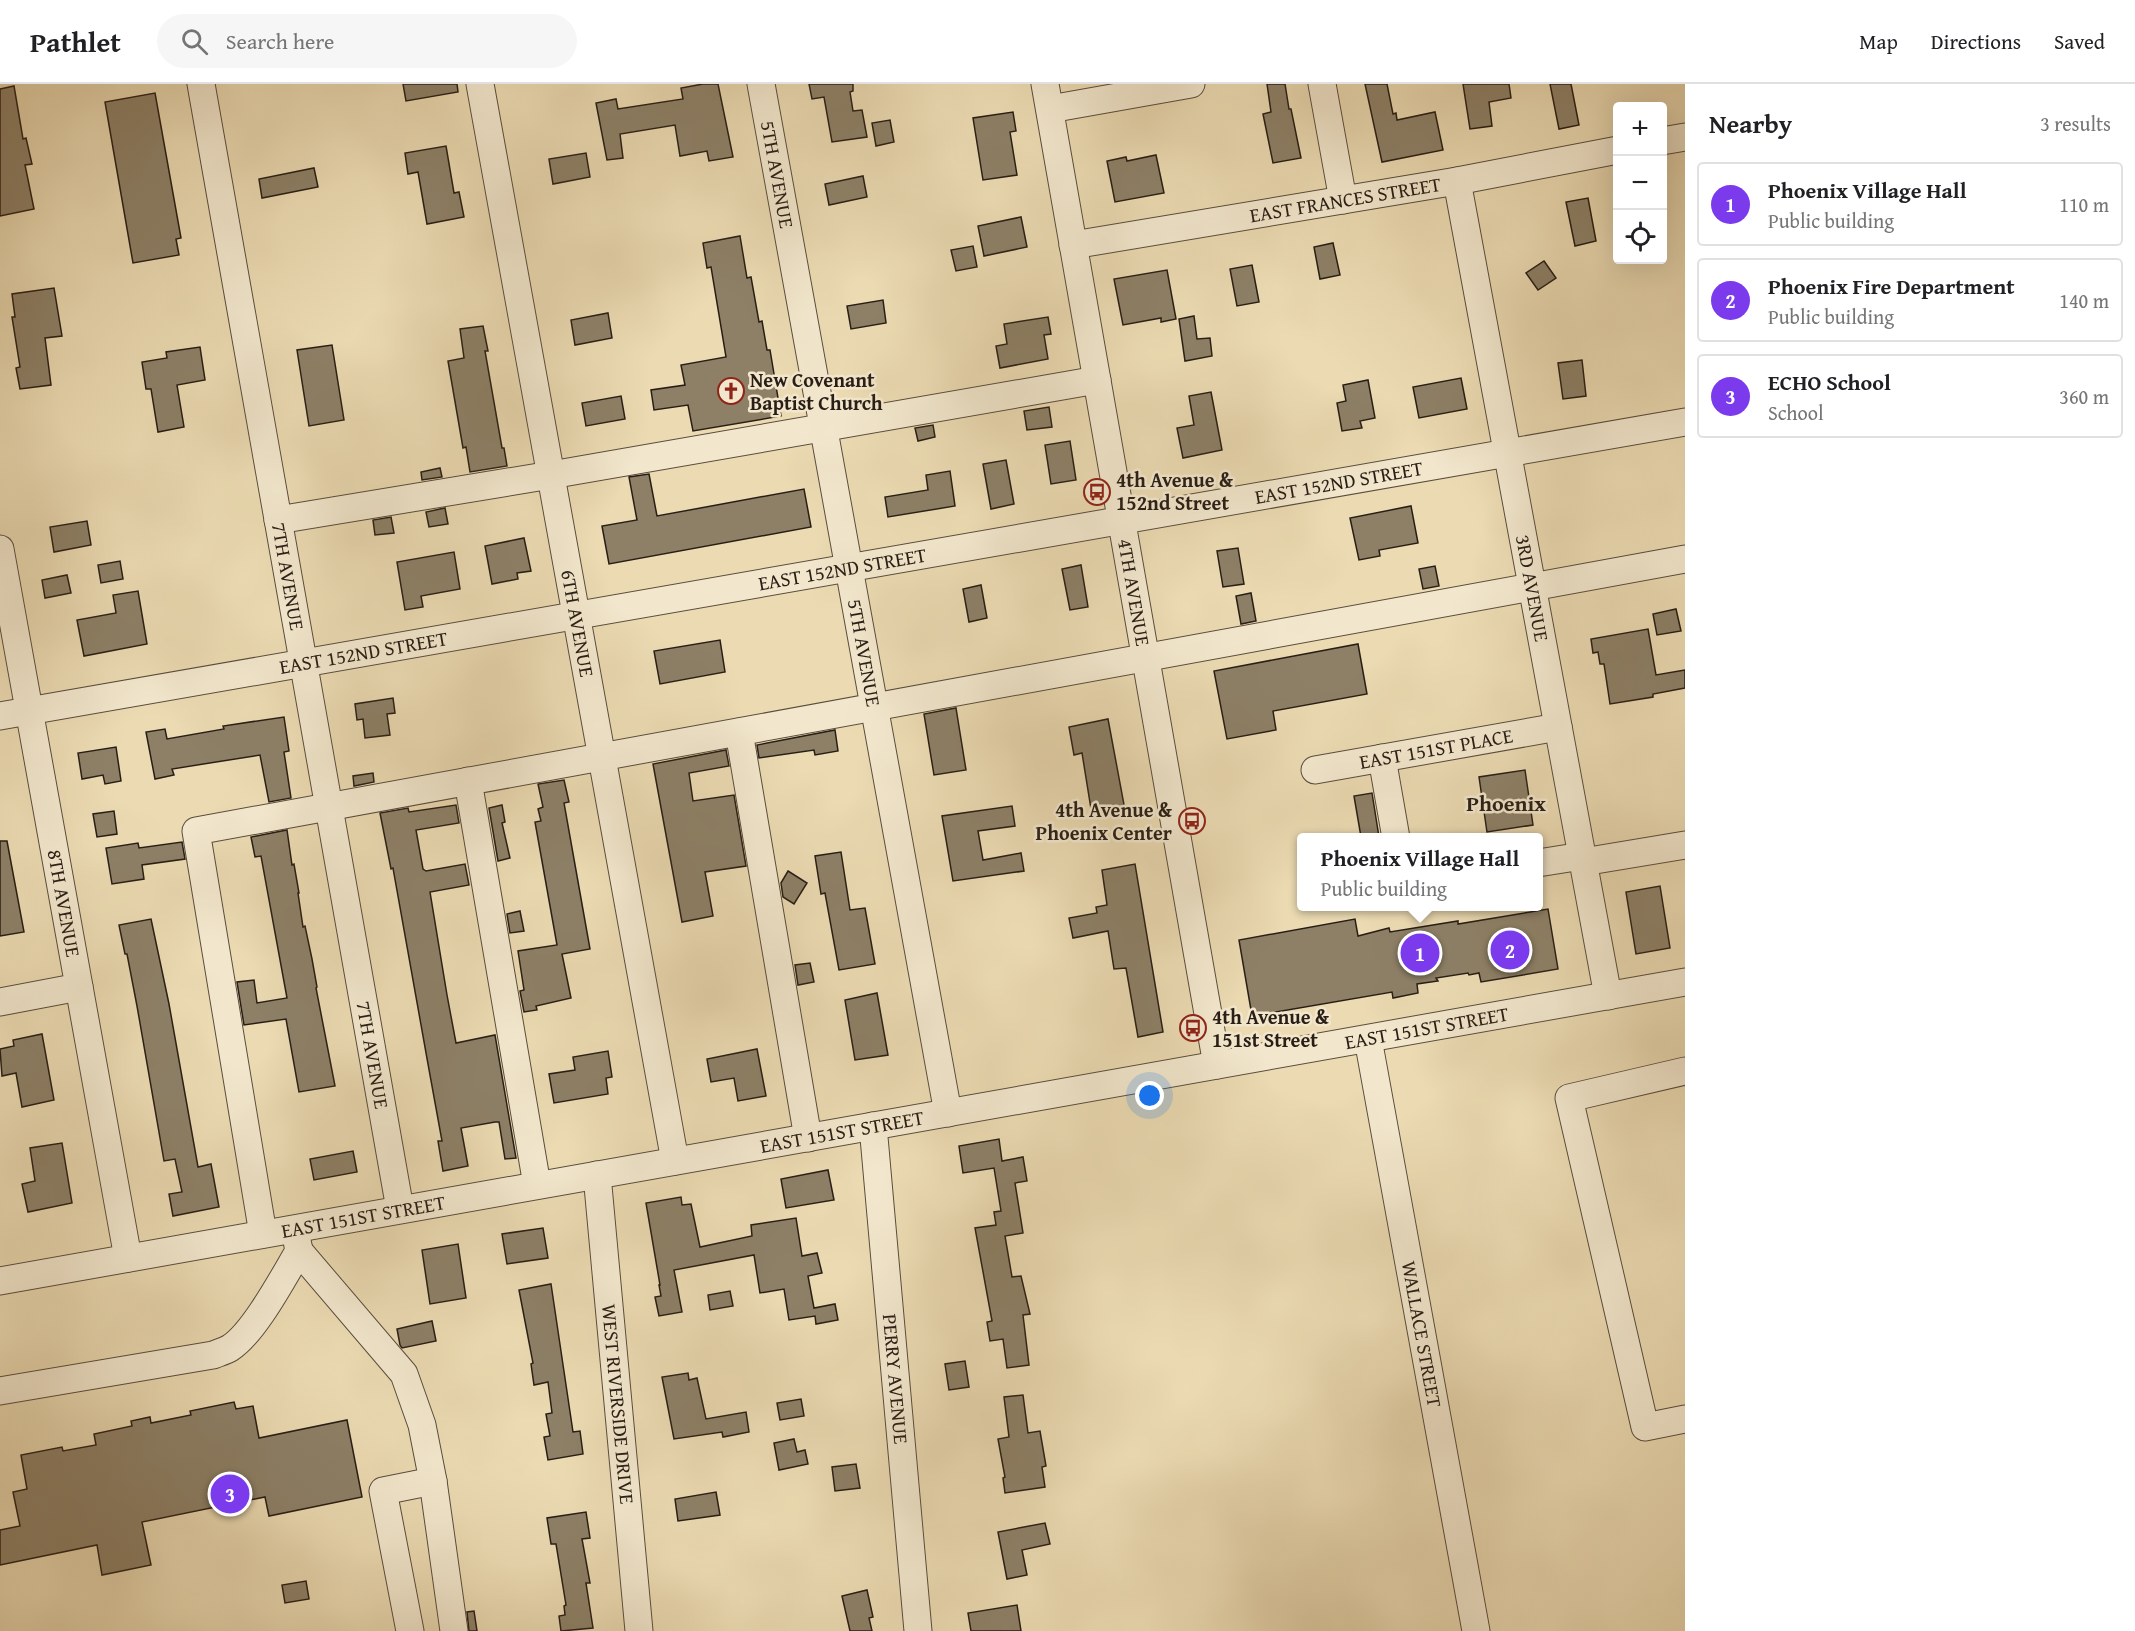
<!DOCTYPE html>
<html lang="en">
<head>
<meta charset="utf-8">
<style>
	body { margin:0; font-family:"Gentium Book Plus",serif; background:#f6f6f6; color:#202124 }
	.controls { position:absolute; right:18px; top:18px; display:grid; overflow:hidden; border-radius:6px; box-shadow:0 6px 24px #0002 }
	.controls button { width:54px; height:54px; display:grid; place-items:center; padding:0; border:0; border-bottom:2px solid #e0e0e0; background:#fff; color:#202124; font:30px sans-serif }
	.you { position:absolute; left:1150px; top:1012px; width:21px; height:21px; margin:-15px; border:4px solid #fff; border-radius:50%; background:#1a73e8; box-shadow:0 0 0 9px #1a73e833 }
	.badge { display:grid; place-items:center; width:39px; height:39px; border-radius:50%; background:#7c3aed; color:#fff; font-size:20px; font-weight:700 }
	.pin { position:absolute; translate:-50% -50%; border:3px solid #fff; box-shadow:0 2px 6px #0006 }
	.popup { position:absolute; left:1297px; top:749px; width:246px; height:78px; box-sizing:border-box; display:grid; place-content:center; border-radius:6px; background:#fff; filter:drop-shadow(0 2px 4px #0005); font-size:20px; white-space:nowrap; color:#757577 }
	.popup b { font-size:22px; color:#202124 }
	.popup::after { content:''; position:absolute; left:50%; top:100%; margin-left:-12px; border:12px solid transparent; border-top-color:#fff }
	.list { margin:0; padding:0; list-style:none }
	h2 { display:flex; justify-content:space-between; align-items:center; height:78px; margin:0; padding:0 24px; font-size:26px }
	h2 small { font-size:20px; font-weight:400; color:#757577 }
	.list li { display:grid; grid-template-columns:39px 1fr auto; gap:18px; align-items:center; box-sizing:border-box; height:84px; margin:0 12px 12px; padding:0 12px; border:2px solid #e0e0e0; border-radius:6px }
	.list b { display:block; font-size:22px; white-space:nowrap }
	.list p { margin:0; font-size:20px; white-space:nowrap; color:#757577 }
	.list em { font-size:20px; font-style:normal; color:#757577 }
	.icon { flex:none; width:33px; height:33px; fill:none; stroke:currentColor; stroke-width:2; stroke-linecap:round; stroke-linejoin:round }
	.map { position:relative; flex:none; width:1685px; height:1547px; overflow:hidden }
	header { display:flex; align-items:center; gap:36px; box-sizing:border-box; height:84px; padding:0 30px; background:#fff; border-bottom:2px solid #e0e0e0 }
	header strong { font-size:28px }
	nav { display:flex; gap:33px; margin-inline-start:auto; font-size:21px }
	.search { width:420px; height:54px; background:#f6f6f6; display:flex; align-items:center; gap:15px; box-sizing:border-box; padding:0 21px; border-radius:33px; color:#757577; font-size:22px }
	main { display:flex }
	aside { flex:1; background:#fff }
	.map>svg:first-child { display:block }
	.building { fill:#8d8067; stroke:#281e16; stroke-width:1.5 }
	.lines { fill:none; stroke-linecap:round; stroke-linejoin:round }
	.minor-casing { stroke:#594d3d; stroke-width:29 }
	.minor { stroke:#f2e7cd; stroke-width:27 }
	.labels { text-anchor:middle; stroke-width:5; stroke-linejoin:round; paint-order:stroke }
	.street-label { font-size:20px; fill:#281e16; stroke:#f2e7cd }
	.poi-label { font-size:20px; font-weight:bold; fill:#281e16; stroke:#f2e7cd; text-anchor:start }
	.quarter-label { font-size:22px; font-weight:bold; fill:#281e16; stroke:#f2e7cd }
</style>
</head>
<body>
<header>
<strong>Pathlet</strong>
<div class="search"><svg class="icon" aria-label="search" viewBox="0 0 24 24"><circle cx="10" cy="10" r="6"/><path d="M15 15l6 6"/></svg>Search here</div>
<nav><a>Map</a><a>Directions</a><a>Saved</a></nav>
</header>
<main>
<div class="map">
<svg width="1685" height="1547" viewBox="0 0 1685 1547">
	<rect width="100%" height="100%" fill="#ebdab2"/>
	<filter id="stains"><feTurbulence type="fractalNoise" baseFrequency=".00333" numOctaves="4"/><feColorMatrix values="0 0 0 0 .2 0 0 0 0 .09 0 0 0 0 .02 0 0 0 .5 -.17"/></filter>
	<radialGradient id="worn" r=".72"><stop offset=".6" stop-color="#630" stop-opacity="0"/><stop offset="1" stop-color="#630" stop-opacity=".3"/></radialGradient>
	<g class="building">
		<polygon points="403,0 457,0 458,8 406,17"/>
		<polygon points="703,0 718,0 733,73 709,77 707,67 680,72 675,41 620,50 623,74 607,76 596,19 616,15 618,25 683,15 681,4"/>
		<polygon points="809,0 853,0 853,7 850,8 853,27 862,26 867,53 832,58 824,13 812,15"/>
		<polygon points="1267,0 1285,0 1289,25 1291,25 1301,74 1273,79 1263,30 1271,28"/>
		<polygon points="1365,0 1387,0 1393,30 1396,29 1397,36 1435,28 1443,66 1382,78"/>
		<polygon points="1463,0 1509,0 1511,14 1489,18 1492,42 1470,45"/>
		<polygon points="1550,0 1571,0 1579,41 1559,45"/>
		<polygon points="14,2 23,55 26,54 32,80 25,81 34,125 0,132 0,5"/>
		<polygon points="155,9 181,154 176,155 179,171 133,179 105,18"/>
		<polygon points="1013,28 1016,47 1010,48 1017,91 983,96 973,34"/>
		<polygon points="890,36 894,58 876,62 872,39"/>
		<polygon points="446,62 454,109 459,108 464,133 427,140 418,88 408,90 405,69"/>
		<polygon points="586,69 590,93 553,100 549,75"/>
		<polygon points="1156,71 1164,109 1115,118 1107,77 1126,73 1127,77"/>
		<polygon points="314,84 318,103 262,114 259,95"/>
		<polygon points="863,92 867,113 829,121 825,100"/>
		<polygon points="1588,114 1596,157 1575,162 1566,118"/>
		<polygon points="1021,133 1027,163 984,172 978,142"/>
		<polygon points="740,152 747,194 751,193 759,238 762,237 767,266 770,266 781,332 693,347 688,321 654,326 651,306 685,301 681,281 726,273 711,183 707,184 703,159"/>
		<polygon points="1333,159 1340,191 1320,195 1314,163"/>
		<polygon points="973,162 977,183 956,187 951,166"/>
		<polygon points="1544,177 1556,194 1538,206 1526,189"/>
		<polygon points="1252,181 1259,218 1237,222 1230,185"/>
		<polygon points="1167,186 1176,235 1161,238 1161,234 1123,241 1114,195"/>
		<polygon points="54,204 62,252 45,254 51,301 20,305 16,284 20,283 12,233 15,233 12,210"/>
		<polygon points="883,216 886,239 851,245 847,222"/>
		<polygon points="608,229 612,254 575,261 571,236"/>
		<polygon points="1194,232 1197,255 1210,254 1212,272 1185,277 1179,235"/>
		<polygon points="1048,233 1051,250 1044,251 1048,275 1000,284 996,262 1007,260 1004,240"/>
		<polygon points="483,242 488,267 485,267 502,364 504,364 507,382 470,388 466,363 463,364 448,277 464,274 460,245"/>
		<polygon points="332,261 344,336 309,342 297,266"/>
		<polygon points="200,263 205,296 177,301 184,343 158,348 151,305 146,305 142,278 167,274 166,268"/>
		<polygon points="1582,276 1586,312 1563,315 1558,279"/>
		<polygon points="1461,294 1467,325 1419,334 1413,303"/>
		<polygon points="1368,296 1375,334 1360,337 1362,344 1342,347 1337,319 1346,317 1343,301"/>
		<polygon points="1211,308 1222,366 1183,374 1177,344 1194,341 1189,312"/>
		<polygon points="621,312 625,335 586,342 582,319"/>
		<polygon points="1049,323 1052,343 1027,346 1024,327"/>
		<polygon points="933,341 935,353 918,357 915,344"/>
		<polygon points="1070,357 1076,396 1051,400 1045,361"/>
		<polygon points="1006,376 1014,420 991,425 983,380"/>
		<polygon points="440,384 442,393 422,396 421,388"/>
		<polygon points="950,387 955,422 888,433 885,413 928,406 926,391"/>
		<polygon points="649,390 657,432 804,405 811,443 609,480 602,442 637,436 629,393"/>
		<polygon points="1411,422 1418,459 1379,466 1380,472 1359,476 1350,434"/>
		<polygon points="445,424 448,440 429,443 426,428"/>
		<polygon points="391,433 394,449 375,451 373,436"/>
		<polygon points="87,437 91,461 54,468 50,443"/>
		<polygon points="524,454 531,487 517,489 518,495 492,500 485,462"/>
		<polygon points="1238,464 1244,500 1223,503 1217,467"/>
		<polygon points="454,468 460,505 421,512 423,523 405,526 397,478"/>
		<polygon points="120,477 123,495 101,499 98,481"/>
		<polygon points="1081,481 1088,523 1070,526 1062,485"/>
		<polygon points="1435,482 1439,502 1423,505 1419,485"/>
		<polygon points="67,491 71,509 45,514 42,496"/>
		<polygon points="981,501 987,534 969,538 963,505"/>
		<polygon points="138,507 147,560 84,572 77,536 116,529 113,511"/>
		<polygon points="1251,509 1256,537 1241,540 1236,512"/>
		<polygon points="1676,525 1681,547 1657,551 1653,530"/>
		<polygon points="1648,545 1656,591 1685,586 1685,604 1653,610 1653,613 1610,620 1604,580 1600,580 1598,568 1593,569 1591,555"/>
		<polygon points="720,556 725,588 660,600 654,567"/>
		<polygon points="1358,560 1367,610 1273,627 1276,646 1227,655 1214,587"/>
		<polygon points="393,614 395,629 387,630 390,651 365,654 363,635 357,636 355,620"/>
		<polygon points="956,624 966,686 934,691 924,630"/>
		<polygon points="284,633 289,667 284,668 291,714 269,718 260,671 172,685 174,691 155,695 146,648 165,645 167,655 224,645 223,642"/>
		<polygon points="1108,635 1125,726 1092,731 1082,669 1074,671 1069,643"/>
		<polygon points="835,646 838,667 815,671 814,666 759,674 757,661"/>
		<polygon points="116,663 121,697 105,700 103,691 82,695 78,669"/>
		<polygon points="726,666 729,682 689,689 693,717 734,711 746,782 705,788 713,832 682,838 653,680"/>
		<polygon points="1525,686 1533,741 1487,748 1479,693"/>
		<polygon points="373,689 374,698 354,702 353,692"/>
		<polygon points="564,696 569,718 564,719 590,865 562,870 571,914 536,922 537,926 524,928 520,907 524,906 518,867 557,861 535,738 541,737 538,725 543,723 538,700"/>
		<polygon points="1372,709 1379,753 1361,753 1354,712"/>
		<polygon points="456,721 459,739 416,746 423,785 426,787 465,780 469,801 430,808 447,911 456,959 495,951 516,1074 505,1075 499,1038 495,1038 461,1044 468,1082 443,1087 438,1057 442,1057 428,980 393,784 391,785 380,729 408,724 409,728"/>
		<polygon points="502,721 505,738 502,739 510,774 498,777 489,724"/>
		<polygon points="1012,722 1015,742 978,747 983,776 1021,769 1024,787 953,797 942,732"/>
		<polygon points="114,727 117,750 97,753 93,730"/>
		<polygon points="287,746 292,781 294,780 299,809 298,809 303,843 305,842 312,875 317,903 316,904 335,1002 299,1008 286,935 244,941 237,898 254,896 257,919 287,914 261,772 255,773 251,753"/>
		<polygon points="0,757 7,757 24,848 0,852"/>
		<polygon points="182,758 185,775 142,781 144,795 112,800 106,764 138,759 139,764"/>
		<polygon points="841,768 850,826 865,824 875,880 839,886 825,809 821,810 815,772"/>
		<polygon points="1135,780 1163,948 1138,953 1126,884 1114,885 1108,847 1073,854 1069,834 1097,829 1096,823 1107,821 1102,786"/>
		<polygon points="788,787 807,799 794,820 783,813 781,799"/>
		<polygon points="1660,802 1670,864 1636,870 1626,808"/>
		<polygon points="1548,825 1558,885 1481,898 1479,889 1469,891 1468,889 1436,894 1438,897 1417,900 1418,909 1393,914 1392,908 1252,932 1239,856 1355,835 1358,852 1389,844 1390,848 1458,837 1458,840"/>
		<polygon points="520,827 524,847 510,849 507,830"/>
		<polygon points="151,835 169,920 198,1083 211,1080 219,1123 173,1132 169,1110 182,1108 175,1075 164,1077 137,922 127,870 125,870 119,841"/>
		<polygon points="810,879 814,898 798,901 795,881"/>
		<polygon points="877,909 888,971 855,976 845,916"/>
		<polygon points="42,950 54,1016 22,1023 16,989 2,992 0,965 14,962 13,956"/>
		<polygon points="757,965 766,1012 738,1017 734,994 711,998 707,975"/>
		<polygon points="608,967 612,993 606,994 608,1010 554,1019 549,990 575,986 573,973"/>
		<polygon points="999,1055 1002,1077 1023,1073 1027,1097 1015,1099 1023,1149 1005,1152 1012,1193 1021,1192 1030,1230 1023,1231 1029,1281 1007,1284 1003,1255 990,1257 987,1238 992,1237 975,1144 996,1141 994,1128 1001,1127 994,1084 963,1089 959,1062"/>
		<polygon points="62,1059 72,1119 28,1128 22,1100 35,1097 30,1064"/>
		<polygon points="353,1067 357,1088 314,1096 310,1075"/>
		<polygon points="828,1086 834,1116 786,1124 781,1095"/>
		<polygon points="681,1113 682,1121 691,1120 700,1163 752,1152 751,1141 796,1134 802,1172 817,1169 822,1189 808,1192 814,1224 835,1220 838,1236 816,1240 815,1232 789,1236 784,1205 760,1209 754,1171 674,1186 682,1228 659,1232 655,1213 661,1212 659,1201 660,1201 646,1119"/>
		<polygon points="543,1144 548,1174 507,1180 502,1150"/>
		<polygon points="458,1160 466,1214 430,1220 422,1166"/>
		<polygon points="551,1200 573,1348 580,1347 583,1370 548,1376 544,1353 550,1352 546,1330 552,1329 548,1298 534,1301 531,1280 533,1279 519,1206"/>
		<polygon points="730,1207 733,1222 710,1226 708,1211"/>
		<polygon points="432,1237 436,1257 402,1264 400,1261 397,1245"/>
		<polygon points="965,1277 969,1303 949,1306 945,1280"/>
		<polygon points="688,1289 689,1296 697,1294 706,1335 746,1328 749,1348 723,1353 722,1348 674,1355 662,1293"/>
		<polygon points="1023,1311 1028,1349 1040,1347 1046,1382 1042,1383 1045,1403 1005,1409 1003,1394 1005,1393 998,1355 1009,1353 1004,1313"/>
		<polygon points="801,1315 804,1332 780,1336 777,1319"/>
		<polygon points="234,1318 236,1325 253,1322 259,1354 347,1336 362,1413 269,1432 265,1413 142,1438 151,1481 102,1491 97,1461 0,1481 0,1446 20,1442 13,1408 27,1405 21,1371 62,1363 63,1367 96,1361 94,1350 132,1342 131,1337 150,1333 151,1339 191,1331 190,1327"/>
		<polygon points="794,1355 797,1368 805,1366 808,1380 779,1386 774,1359"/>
		<polygon points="856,1380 860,1404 835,1407 832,1383"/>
		<polygon points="716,1408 720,1431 678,1437 675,1415"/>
		<polygon points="586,1428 590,1454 582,1455 590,1499 586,1499 593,1544 561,1547 559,1532 565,1531 564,1522 566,1521 556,1460 551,1460 547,1434"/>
		<polygon points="1045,1439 1050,1460 1022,1466 1027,1491 1007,1495 998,1448"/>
		<polygon points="306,1497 309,1515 285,1519 282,1501"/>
		<polygon points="867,1506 873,1533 869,1534 872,1547 850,1547 842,1512"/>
		<polygon points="1017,1521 1021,1547 971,1547 968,1529"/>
		<polygon points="474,1527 477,1547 469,1547 467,1528"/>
	</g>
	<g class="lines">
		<defs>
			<g id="minor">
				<path id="s1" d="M201 0 400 1125"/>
				<path id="s2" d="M480 0 675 1077"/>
				<path id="s3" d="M761 0 948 1029"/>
				<path id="s4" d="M1045 0 1217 981"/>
				<polyline points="1322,0 1343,116"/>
				<polyline points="1050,25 1191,0"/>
				<polyline points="1662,57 1685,53"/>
				<path id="s5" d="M1457 97 1608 912"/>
				<path id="s6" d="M1073 161 1457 97 1618 66"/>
				<polyline points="278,436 551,391 1097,296"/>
				<path id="s7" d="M0 465 128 1174"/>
				<path id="s8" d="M0 632 1685 338"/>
				<polyline points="739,648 808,1054"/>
				<polyline points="1382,674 1396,754"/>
				<path id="s9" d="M1315 686 1558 643"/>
				<polyline points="468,697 537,1101"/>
				<polyline points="1583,778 1685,761"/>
				<polyline points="1538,779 1582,772"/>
				<polyline points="0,918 79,903"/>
				<path id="s10" d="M1368 955 1476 1547"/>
				<polyline points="1685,987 1569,1014 1645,1343 1685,1335"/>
				<path id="s11" d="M873 1042 918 1547"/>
				<path id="s12" d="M597 1091 639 1547"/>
				<polyline points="263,1150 196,747 1685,475"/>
				<polyline points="299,1167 404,1290 422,1341 433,1397 454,1547"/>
				<path id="s13" d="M0 1197 1685 898"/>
				<path d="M0 1307 213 1271C218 1269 225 1267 230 1264 254 1249 284 1192 299 1167L296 1151"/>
				<polyline points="410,1547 383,1407 433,1397"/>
			</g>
		</defs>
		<use href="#minor" class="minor-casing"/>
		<use href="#minor" class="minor"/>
	</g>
	<defs>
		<symbol id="church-ring" viewBox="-11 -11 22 22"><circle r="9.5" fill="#f2e7cd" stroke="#8f2418" stroke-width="1.5"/><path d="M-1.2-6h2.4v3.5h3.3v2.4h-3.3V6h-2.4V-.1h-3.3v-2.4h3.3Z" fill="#8f2418"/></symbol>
		<symbol id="bus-ring" viewBox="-11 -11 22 22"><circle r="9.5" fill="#f2e7cd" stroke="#8f2418" stroke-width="1.5"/><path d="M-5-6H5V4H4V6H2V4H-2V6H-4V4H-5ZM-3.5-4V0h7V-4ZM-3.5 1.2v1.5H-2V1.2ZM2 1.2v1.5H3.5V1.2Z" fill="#8f2418"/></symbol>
	</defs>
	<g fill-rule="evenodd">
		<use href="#church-ring" x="716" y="292" width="30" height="30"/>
		<use href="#bus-ring" x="1082" y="393" width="30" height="30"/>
		<use href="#bus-ring" x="1177" y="722" width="30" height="30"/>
		<use href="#bus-ring" x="1178" y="929" width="30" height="30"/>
	</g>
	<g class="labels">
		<g class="street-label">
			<text dy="7" stroke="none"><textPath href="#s3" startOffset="92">5TH AVENUE</textPath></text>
			<text dy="7" stroke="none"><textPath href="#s6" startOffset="276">EAST FRANCES STREET</textPath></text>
			<text dy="7" stroke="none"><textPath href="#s8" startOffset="1359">EAST 152ND STREET</textPath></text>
			<text dy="7" stroke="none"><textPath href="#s8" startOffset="855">EAST 152ND STREET</textPath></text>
			<text dy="7" stroke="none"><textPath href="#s1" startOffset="500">7TH AVENUE</textPath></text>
			<text dy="7" stroke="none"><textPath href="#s5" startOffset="414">3RD AVENUE</textPath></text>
			<text dy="7" stroke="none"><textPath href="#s4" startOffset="516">4TH AVENUE</textPath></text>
			<text dy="7" stroke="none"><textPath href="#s2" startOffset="548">6TH AVENUE</textPath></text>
			<text dy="7" stroke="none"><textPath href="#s3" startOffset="578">5TH AVENUE</textPath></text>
			<text dy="7" stroke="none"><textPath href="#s8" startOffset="369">EAST 152ND STREET</textPath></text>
			<text dy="7" stroke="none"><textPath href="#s9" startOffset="123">EAST 151ST PLACE</textPath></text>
			<text dy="7" stroke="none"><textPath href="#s7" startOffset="360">8TH AVENUE</textPath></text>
			<text dy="7" stroke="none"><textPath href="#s13" startOffset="1449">EAST 151ST STREET</textPath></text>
			<text dy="7" stroke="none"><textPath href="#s1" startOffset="986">7TH AVENUE</textPath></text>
			<text dy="7" stroke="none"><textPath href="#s13" startOffset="855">EAST 151ST STREET</textPath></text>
			<text dy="7" stroke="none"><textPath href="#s13" startOffset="369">EAST 151ST STREET</textPath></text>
			<text dy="7" stroke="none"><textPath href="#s10" startOffset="300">WALLACE STREET</textPath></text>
			<text dy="7" stroke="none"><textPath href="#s11" startOffset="254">PERRY AVENUE</textPath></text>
			<text dy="7" stroke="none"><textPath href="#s12" startOffset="230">WEST RIVERSIDE DRIVE</textPath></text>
		</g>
		<g class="poi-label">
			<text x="750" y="303">New Covenant<tspan x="750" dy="23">Baptist Church</tspan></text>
			<text x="1116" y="403">4th Avenue &amp;<tspan x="1116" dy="23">152nd Street</tspan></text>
			<text x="1172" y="733" text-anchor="end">4th Avenue &amp;<tspan x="1172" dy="23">Phoenix Center</tspan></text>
			<text x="1212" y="940">4th Avenue &amp;<tspan x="1212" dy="23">151st Street</tspan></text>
		</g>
		<g class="quarter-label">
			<text x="1506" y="727">Phoenix</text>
		</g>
	</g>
	<rect width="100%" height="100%" filter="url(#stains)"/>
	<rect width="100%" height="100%" fill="url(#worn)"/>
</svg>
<div class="controls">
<button>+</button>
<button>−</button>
<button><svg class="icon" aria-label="locate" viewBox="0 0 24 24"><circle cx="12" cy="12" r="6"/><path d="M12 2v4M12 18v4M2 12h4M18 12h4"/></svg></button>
</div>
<div class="you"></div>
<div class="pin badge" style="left:1420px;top:869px">1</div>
<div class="popup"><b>Phoenix Village Hall</b>Public building</div>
<div class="pin badge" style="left:1510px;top:866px">2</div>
<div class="pin badge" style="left:230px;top:1410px">3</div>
</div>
<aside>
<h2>Nearby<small>3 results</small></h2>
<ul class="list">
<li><span class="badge">1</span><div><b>Phoenix Village Hall</b><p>Public building</p></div><em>110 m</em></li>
<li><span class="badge">2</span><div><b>Phoenix Fire Department</b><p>Public building</p></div><em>140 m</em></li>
<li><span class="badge">3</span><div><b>ECHO School</b><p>School</p></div><em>360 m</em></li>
</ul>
</aside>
</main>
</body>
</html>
